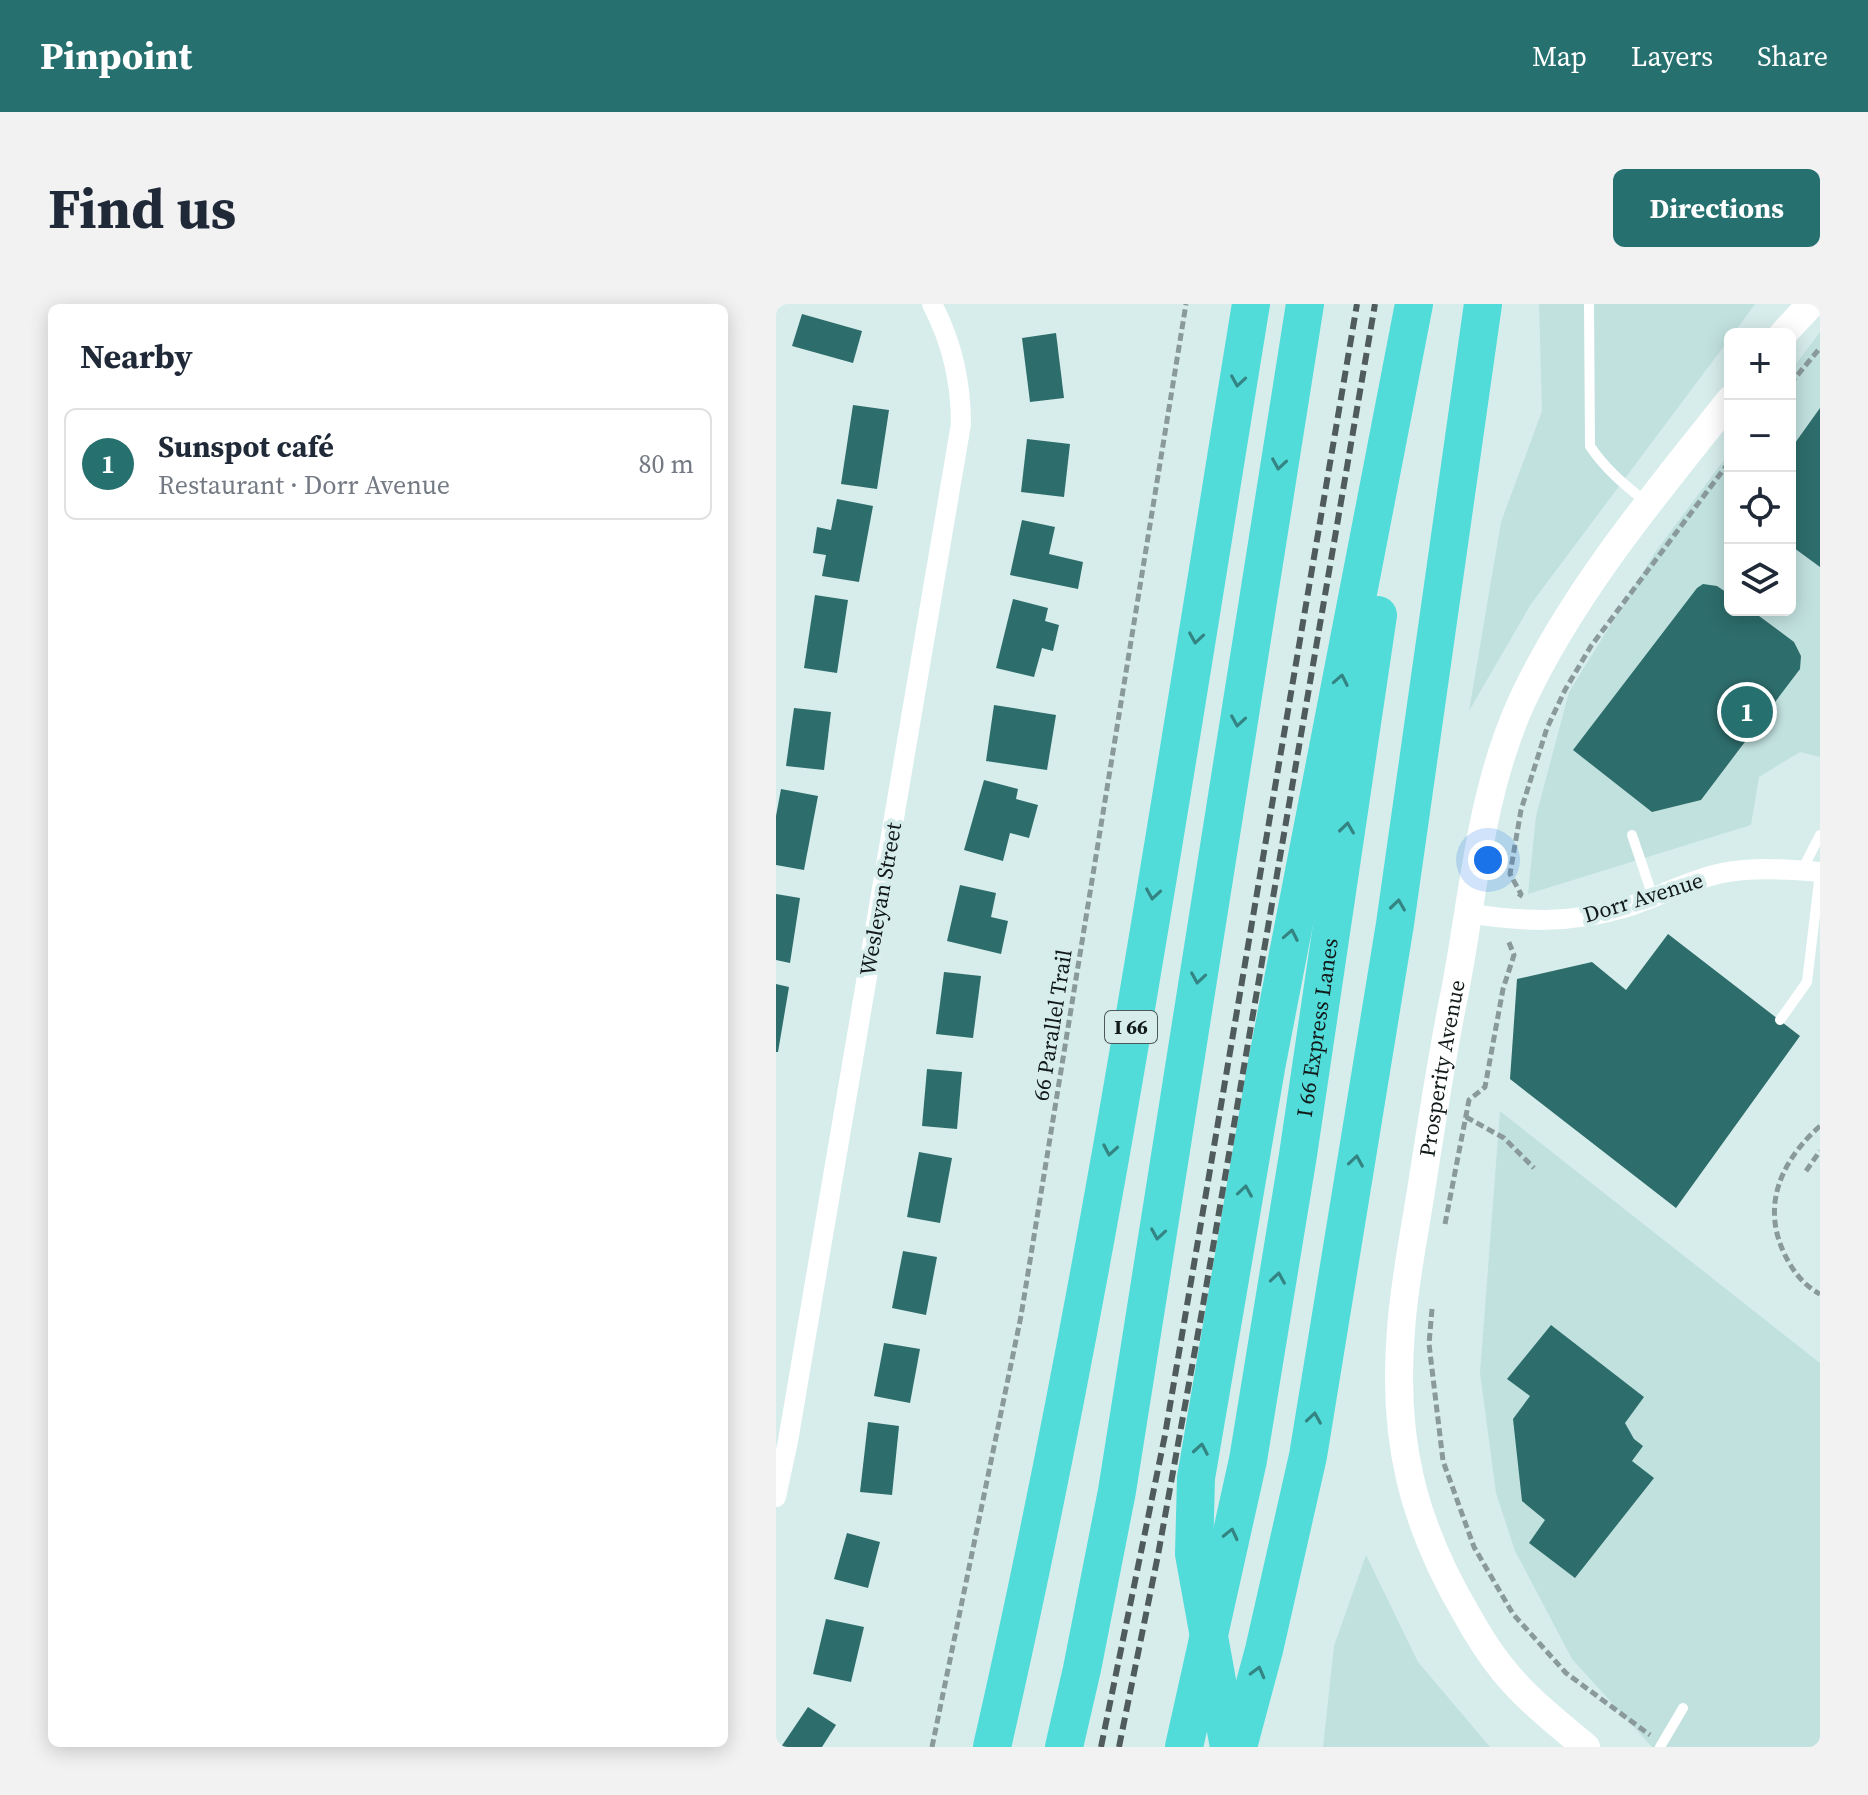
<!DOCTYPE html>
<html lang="en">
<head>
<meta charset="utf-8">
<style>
	body { margin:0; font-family:"Source Serif 4",serif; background:#f2f2f3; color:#1f2937 }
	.controls { position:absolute; right:24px; top:24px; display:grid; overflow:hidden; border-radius:12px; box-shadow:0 4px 20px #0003 }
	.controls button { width:72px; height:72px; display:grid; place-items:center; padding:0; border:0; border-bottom:2px solid #e0e1e3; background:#fff; color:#1f2937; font:40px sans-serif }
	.you { position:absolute; left:712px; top:556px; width:28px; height:28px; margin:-20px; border:6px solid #fff; border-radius:50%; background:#1a73e8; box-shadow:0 0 0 12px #1a73e833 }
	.badge { display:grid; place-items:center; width:52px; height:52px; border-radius:50%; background:#26706f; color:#fff; font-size:26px; font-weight:700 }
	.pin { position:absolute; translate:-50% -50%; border:4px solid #fff; box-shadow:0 2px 8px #0006 }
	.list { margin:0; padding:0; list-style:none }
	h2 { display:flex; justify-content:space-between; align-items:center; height:104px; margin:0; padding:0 32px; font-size:34px }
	h2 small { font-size:26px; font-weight:400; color:#747a83 }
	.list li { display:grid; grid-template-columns:52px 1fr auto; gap:24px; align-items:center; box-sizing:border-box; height:112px; margin:0 16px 16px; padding:0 16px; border:2px solid #e0e1e3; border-radius:12px }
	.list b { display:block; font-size:30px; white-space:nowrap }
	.list p { margin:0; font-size:26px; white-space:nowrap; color:#747a83 }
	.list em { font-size:26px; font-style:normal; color:#747a83 }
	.icon { flex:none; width:44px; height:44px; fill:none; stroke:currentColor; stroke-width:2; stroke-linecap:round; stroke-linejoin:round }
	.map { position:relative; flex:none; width:1044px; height:1443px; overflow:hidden; border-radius:12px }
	header { display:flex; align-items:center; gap:48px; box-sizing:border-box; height:112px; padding:0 40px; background:#26706f; color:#fff }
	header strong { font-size:38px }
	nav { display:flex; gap:44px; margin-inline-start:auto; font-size:28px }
	.intro { display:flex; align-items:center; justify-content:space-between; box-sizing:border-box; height:192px; padding:0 48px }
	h1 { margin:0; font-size:56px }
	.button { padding:20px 36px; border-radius:12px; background:#26706f; color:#fff; font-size:28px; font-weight:700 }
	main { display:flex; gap:48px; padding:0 48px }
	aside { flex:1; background:#fff; border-radius:12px; box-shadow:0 4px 20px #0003 }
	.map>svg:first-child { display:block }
	.built { fill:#c1e1df }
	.building { fill:#2d6d6b }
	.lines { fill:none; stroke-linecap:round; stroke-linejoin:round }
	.path { stroke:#8a9a9a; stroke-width:5; stroke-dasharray:8 4; stroke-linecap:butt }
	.lane { stroke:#fff; stroke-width:10 }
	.street { stroke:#fff; stroke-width:20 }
	.secondary { stroke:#fff; stroke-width:28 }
	.highway { stroke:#51dcd9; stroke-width:38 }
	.rail { stroke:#505c5c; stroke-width:6; stroke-dasharray:12 6; stroke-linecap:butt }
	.oneway { stroke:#348483 }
	.labels { text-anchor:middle; stroke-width:8; stroke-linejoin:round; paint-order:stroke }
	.shield { fill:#d7edec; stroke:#4c5958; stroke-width:2 }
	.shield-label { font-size:20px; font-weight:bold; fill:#111919 }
	.street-label { font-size:22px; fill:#111919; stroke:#d7edec }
</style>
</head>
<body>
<header>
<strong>Pinpoint</strong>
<nav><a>Map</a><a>Layers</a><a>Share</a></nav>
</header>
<div class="intro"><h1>Find us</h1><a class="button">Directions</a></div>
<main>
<aside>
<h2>Nearby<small></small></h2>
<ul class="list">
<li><span class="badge">1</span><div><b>Sunspot café</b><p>Restaurant · Dorr Avenue</p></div><em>80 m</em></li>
</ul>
</aside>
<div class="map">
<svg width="1044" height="1443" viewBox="0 0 1044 1443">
	<rect width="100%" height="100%" fill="#d7edec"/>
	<g class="built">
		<polygon points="763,0 979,0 957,30 954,30 954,34 755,300 693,407 725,218 766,107"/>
		<polygon points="1044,28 1044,453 1024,448 983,473 975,521 752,590 760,512 793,388 880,247 954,148 954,306 1014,306 1014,68"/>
		<polygon points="724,807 1044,1059 1044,1443 876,1443 796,1355 739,1247 720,1189 704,1069"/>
		<polygon points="590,1251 642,1358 714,1443 547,1443 558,1342"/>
	</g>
	<g class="building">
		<polygon points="26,10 86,27 77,59 16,42"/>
		<polygon points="280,29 288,94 254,98 246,34"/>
		<polygon points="77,101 113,106 101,185 65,180"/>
		<polygon points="1044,104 1044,263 1014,241 1014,146"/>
		<polygon points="251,135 294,140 288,193 245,188"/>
		<polygon points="61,195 97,202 83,278 46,272 50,251 37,249 41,223 55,226"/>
		<polygon points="246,216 279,223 273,250 307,258 302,285 234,271"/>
		<polygon points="927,280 941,282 954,291 954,306 975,306 1018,338 1025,352 1024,365 925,496 876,508 797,446 921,284"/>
		<polygon points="39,291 72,296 61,369 28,364"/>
		<polygon points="237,295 272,304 269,317 283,321 277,347 266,344 258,373 220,364"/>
		<polygon points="218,401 280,411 271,466 210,457"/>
		<polygon points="18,404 55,408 48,466 10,462"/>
		<polygon points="208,476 242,485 240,495 262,501 253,534 234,529 227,557 188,546"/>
		<polygon points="5,485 42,492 28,566 0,561 0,512"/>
		<polygon points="184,581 220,589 215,613 232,617 225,650 171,637"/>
		<polygon points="0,590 24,594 14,659 0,656"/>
		<polygon points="892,630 1024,732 900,904 734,775 741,675 816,658 850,686"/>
		<polygon points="168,668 205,672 197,734 160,730"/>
		<polygon points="0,680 13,683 2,748 0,748"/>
		<polygon points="151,765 186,768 181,825 146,822"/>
		<polygon points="143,848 176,854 164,919 131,913"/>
		<polygon points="127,947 161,953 150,1011 116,1004"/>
		<polygon points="775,1021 868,1093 849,1119 858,1135 867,1142 856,1157 878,1174 799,1274 753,1239 769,1216 746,1197 737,1115 754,1092 731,1075"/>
		<polygon points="108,1039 144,1045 134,1099 98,1092"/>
		<polygon points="92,1118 123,1122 116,1191 84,1188"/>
		<polygon points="71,1229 104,1238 92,1284 58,1275"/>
		<polygon points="50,1315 88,1323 75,1378 37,1370"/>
		<polygon points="32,1403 60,1421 46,1443 5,1443"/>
	</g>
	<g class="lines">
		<g class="path">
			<polyline points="1014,80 1044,44"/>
			<polyline points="743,593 745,590 734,570 745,506 771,424 789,386 815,342 954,157"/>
			<polyline points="690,813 728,834 758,864"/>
			<path d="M1044 822C1006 856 985 900 1008 949 1016 966 1027 981 1044 990"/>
			<polyline points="1030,867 1044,847"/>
			<polyline points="669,920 693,796 709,783 727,685 738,651 732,636"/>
			<polyline points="656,1005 653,1040 667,1157 698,1243 737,1310 790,1369 874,1431"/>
			<polyline points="156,1443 245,1012 410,0"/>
		</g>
		<g class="lane">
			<path d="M813 0 814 142C829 165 849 181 870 198"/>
			<polyline points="856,531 877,593"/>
			<polyline points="1026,566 1044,531"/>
			<polyline points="1004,716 1031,678 1044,569"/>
			<polyline points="884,1443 907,1404"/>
		</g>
		<g class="street">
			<path d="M691 609C746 618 793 620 848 604 881 594 912 576 946 569 978 563 1012 565 1044 568"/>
			<path d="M0 1193 12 1137 185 120C185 77 176 38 156 0"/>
		</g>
		<g class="secondary">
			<polyline points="1007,30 1035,0"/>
			<path id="s1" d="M810 1443C782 1420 752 1396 728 1367 714 1350 702 1331 691 1311 636 1218 616 1134 625 1026 628 981 637 937 644 893 655 824 665 755 679 687 698 588 704 489 746 397 797 288 879 190 954 96"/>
		</g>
		<g class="highway">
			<path d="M216 1443C325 967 396 482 475 0"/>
			<polyline points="288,1443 306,1365 341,1187 529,0"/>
			<path id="s2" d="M408 1443 472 1156 522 851 602 311"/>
			<polyline points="453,1443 418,1250 420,1174 490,764 638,0"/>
			<polyline points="462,1443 488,1346 532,1152 619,620 707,0"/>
		</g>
		<g class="rail">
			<polyline points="325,1443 389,1131 581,0"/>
			<polyline points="343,1443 382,1251 426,1007 599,0"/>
		</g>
	</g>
	<defs><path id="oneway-chevron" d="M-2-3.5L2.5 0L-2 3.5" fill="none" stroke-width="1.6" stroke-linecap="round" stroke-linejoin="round" transform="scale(2)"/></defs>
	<g class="oneway">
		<use href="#oneway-chevron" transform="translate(462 77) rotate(99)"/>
		<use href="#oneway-chevron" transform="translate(503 160) rotate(99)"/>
		<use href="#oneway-chevron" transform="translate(420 334) rotate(99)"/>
		<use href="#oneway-chevron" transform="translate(565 376) rotate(-79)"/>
		<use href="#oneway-chevron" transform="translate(462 417) rotate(99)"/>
		<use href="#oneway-chevron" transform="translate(571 524) rotate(-82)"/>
		<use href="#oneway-chevron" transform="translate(377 590) rotate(99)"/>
		<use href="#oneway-chevron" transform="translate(622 601) rotate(-82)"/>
		<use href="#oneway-chevron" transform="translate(515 631) rotate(-79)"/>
		<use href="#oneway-chevron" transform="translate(422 674) rotate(99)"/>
		<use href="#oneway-chevron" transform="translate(334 846) rotate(100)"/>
		<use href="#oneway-chevron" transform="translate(580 857) rotate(-81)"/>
		<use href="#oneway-chevron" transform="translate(469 887) rotate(-81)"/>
		<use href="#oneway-chevron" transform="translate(382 930) rotate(99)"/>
		<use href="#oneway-chevron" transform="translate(502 974) rotate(-81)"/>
		<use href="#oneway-chevron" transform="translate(538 1114) rotate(-81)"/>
		<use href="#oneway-chevron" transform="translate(425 1145) rotate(-80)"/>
		<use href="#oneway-chevron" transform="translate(455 1230) rotate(-77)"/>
		<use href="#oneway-chevron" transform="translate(482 1368) rotate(-75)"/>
	</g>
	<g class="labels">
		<rect class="shield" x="329" y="707" width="52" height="32" rx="6"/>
		<g class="shield-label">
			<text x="355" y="730">I 66</text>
		</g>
		<g class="street-label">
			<text transform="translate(867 593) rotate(-17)" y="8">Dorr Avenue</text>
			<text transform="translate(104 595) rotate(-80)" y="8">Wesleyan Street</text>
			<text transform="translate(276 721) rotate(-81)" y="8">66 Parallel Trail</text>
			<text dy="8" stroke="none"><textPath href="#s2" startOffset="732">I 66 Express Lanes</textPath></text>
			<text dy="8" stroke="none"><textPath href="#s1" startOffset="742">Prosperity Avenue</textPath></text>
		</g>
	</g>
</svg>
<div class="controls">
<button>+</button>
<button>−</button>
<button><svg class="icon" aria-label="locate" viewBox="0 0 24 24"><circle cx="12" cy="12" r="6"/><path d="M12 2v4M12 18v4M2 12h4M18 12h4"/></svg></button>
<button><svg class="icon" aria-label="layers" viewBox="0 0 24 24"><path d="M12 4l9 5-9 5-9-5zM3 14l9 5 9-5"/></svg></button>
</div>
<div class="you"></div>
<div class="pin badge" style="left:971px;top:408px">1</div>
</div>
</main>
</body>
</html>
